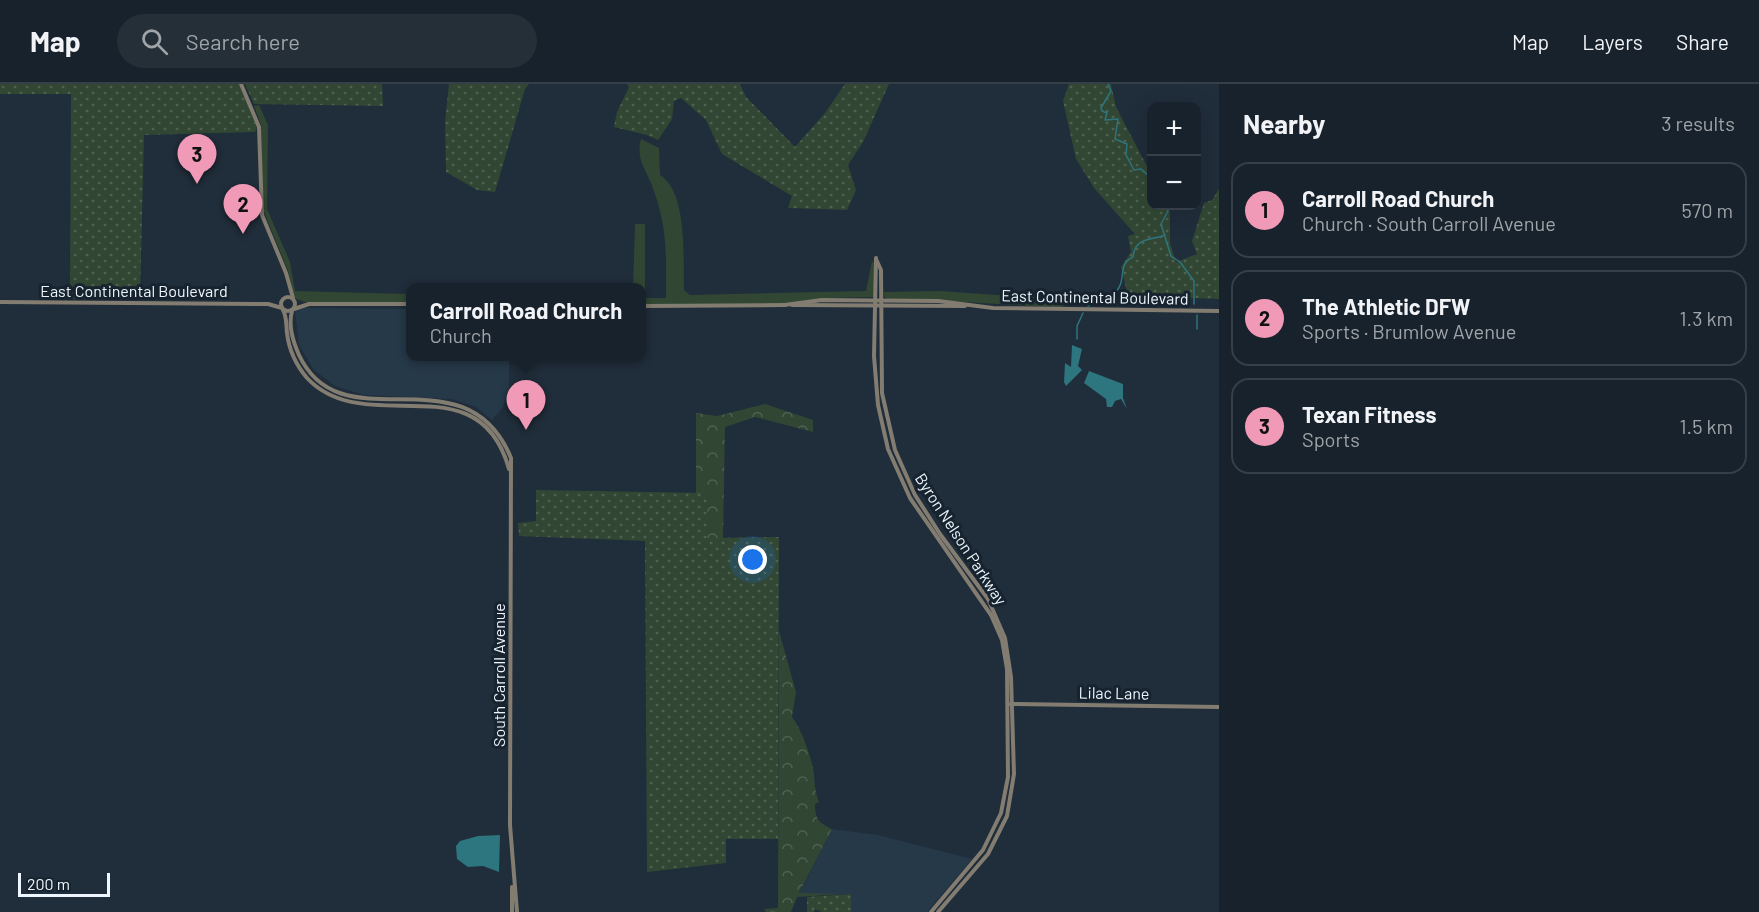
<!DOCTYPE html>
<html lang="en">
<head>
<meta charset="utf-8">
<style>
	body { margin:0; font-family:Barlow,sans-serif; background:#252f38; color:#f1f3f6 }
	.controls { position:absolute; right:18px; top:18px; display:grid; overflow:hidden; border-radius:12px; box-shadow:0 6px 24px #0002 }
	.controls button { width:54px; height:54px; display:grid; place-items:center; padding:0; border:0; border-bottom:2px solid #363f48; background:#18222c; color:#f1f3f6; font:30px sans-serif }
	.scale { position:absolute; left:18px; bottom:15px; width:92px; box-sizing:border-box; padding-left:6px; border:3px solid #edf6fe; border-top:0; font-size:16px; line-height:21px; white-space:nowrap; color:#edf6fe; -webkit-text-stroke:4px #17242f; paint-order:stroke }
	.you { position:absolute; left:753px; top:476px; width:21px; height:21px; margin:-15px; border:4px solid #fff; border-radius:50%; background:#1a73e8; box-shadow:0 0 0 9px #1a73e833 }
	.badge { display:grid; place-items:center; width:39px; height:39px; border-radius:50%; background:#f09ab7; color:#111; font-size:20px; font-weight:700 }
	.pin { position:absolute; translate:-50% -50px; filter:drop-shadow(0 2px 3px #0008) }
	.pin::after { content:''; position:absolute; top:32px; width:21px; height:18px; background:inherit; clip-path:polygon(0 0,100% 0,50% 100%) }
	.popup { position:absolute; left:406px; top:199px; width:240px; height:78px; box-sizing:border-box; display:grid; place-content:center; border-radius:12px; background:#18222c; filter:drop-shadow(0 2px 4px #0005); font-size:20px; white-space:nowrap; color:#9fa4a9 }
	.popup b { font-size:22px; color:#f1f3f6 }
	.popup::after { content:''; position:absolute; left:50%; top:100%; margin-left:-12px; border:12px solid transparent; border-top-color:#18222c }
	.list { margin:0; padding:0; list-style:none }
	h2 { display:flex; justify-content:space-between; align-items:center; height:78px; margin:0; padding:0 24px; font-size:26px }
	h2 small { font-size:20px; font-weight:400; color:#9fa4a9 }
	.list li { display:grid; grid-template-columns:39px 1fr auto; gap:18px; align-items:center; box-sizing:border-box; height:96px; margin:0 12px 12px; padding:0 12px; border:2px solid #363f48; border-radius:18px }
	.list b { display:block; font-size:22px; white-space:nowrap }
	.list p { margin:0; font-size:20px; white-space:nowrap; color:#9fa4a9 }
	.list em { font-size:20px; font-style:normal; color:#9fa4a9 }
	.icon { flex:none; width:33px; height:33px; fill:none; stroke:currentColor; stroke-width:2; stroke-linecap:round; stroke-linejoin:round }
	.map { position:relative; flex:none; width:1219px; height:828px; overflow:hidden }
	header { display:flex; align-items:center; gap:36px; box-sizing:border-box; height:84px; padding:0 30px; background:#18222c; border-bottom:2px solid #363f48 }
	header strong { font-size:28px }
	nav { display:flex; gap:33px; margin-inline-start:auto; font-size:21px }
	.search { width:420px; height:54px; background:#252f38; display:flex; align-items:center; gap:15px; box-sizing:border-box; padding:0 21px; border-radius:33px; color:#9fa4a9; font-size:22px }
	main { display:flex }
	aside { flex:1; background:#18222c }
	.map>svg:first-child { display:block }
	.built { fill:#263949 }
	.grass { fill:url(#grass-dots) }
	.forest { fill:url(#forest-crowns) }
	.green { fill:#314733 }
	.water { fill:#2d757f }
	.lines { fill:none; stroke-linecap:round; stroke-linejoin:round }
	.stream { stroke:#2d757f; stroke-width:1.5 }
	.secondary { stroke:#837c71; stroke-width:4 }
	.labels { text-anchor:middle; stroke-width:6; stroke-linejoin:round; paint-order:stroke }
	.street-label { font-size:16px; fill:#edf6fe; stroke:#17242f }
</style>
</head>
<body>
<header>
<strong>Map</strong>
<div class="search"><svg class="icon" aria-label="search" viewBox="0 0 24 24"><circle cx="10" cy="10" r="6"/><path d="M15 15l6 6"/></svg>Search here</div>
<nav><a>Map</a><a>Layers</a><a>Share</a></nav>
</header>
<main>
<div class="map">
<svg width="1219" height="828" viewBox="0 0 1219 828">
	<defs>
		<pattern id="grass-dots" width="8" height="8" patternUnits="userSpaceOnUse" patternTransform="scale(1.5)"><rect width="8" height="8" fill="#314733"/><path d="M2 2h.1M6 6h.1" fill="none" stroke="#4f6252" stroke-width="1.8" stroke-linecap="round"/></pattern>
		<pattern id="forest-crowns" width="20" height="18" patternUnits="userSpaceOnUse" patternTransform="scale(1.5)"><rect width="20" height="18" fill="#314733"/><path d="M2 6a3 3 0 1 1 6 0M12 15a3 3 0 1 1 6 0" fill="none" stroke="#4f6252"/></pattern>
	</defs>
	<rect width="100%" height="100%" fill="#202d3a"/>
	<g class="built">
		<polygon points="304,224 410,225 410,272 509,273 509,304 503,323 492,336 476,323 452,315 364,311 335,302 314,286 299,261 295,227"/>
		<polygon points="832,745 878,751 972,775 927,828 851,828 850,810 799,810"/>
	</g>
	<g class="grass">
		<polygon points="0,0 239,0 257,44 255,48 144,51 140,214 70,215 71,10 0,10"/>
		<polygon points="245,0 382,0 383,22 254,20"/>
		<polygon points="449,0 529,0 525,5 495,108 477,106 446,88 445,38"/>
		<polygon points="627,0 740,0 746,13 795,63 825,29 845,0 889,0 863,58 848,81 856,106 847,126 788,124 792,112 722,70 706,36 681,14 674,17 672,35 658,56 647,51 614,43 617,28 629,3"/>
		<polygon points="1069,0 1111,0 1116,23 1151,90 1152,122 1167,122 1170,128 1170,159 1176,178 1197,170 1192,157 1204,119 1212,116 1219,105 1219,215 1128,212 1121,183 1131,168 1128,152 1135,150 1094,104 1076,75 1063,17"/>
		<polygon points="536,406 707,409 707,454 779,453 778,755 726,755 726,779 647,788 645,457 519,452 518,439 536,437"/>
		<polygon points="851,810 851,828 822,828 815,825 814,828 807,828 807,813"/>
	</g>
	<g class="forest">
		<polygon points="765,320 813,336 813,348 755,333 725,343 723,454 707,454 707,410 696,409 696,329 717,332"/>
		<path d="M779 547 796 608 792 633C802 646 809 668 813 684 815 696 814 706 819 718L815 720C815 735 819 739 832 745L799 809 843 810 797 813 791 828H766L764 825 778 824Z"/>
	</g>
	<g class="green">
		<polygon points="259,21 268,41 267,125 290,178 295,207 410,210 410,219 304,218 294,214 288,187 262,123 261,41 254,22"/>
		<path d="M641 55 659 64 660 91C688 108 683 176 684 206L690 211 866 207 872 177 874 179V213L827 214 774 220H642V204H633L635 140H645V214H666C666 168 668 143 651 99 644 83 636 73 641 55Z"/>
		<path d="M941 207 996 211 1067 212V220L1061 223C1003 221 946 216 887 215L884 212V208Z"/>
	</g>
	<g class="water">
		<polygon points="1072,261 1082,265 1078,282 1082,286 1066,302 1064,298 1065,279 1071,283"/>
		<polygon points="1089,287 1123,300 1123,314 1127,325 1121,315 1115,317 1112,323 1107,323 1106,315 1084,299"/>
		<polygon points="500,751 499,788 483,782 468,783 457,775 456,762 460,757 478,752"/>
	</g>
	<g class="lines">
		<g class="stream">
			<polyline points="1108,0 1111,7 1101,24 1102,27 1107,29 1105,36 1118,35 1115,55 1127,60 1126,71 1134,86 1141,85 1152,95"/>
			<polyline points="1166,122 1168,127 1161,140 1171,172 1180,178 1194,197 1194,220"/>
			<path d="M1088 222C1096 219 1109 215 1115 209 1128 196 1116 181 1133 173 1135 153 1150 157 1165 151"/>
			<polyline points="1197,231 1197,245"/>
			<polyline points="1077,255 1077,242 1083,229"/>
		</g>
		<g class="secondary">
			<polyline points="241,0 259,43 262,131 286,189 293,214"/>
			<polyline points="876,174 874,272 878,321 888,365 910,414 991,531 1002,556 1007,585 1008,693 1001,729 983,766 931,828"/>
			<polyline points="876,175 881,186 882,309 895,366 915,411 940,450 988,515 1005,554 1011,593 1014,690 1007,732 988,770 938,828"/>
			<circle cx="288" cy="220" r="7"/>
			<polyline points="0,218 268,220 282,224"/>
			<polyline points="784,221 822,216 938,217 993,224 1219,227"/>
			<polyline points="792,221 965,222"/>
			<polyline points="642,222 785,221"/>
			<polyline points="294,225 309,220 410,220"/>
			<path d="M283 226C287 233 286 241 287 249 289 266 296 281 307 294 366 357 478 275 509 385"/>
			<path d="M292 227C288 242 293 257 299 271 342 363 465 263 511 374L510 741 517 828"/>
			<polyline points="1010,620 1219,623"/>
			<polyline points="512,803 512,828"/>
		</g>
	</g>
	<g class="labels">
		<g class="street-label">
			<text x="134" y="213">East Continental Boulevard</text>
			<text transform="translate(1095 213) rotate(1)" y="6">East Continental Boulevard</text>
			<text transform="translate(961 455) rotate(57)" y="6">Byron Nelson Parkway</text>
			<text transform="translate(499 591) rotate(-90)" y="6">South Carroll Avenue</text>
			<text transform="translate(1114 609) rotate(1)" y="6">Lilac Lane</text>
		</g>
	</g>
</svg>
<div class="controls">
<button>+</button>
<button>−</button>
</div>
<div class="scale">200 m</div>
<div class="you"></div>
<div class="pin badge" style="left:526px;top:346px">1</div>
<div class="popup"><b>Carroll Road Church</b>Church</div>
<div class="pin badge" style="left:243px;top:150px">2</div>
<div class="pin badge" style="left:197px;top:100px">3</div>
</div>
<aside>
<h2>Nearby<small>3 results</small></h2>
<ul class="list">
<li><span class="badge">1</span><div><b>Carroll Road Church</b><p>Church · South Carroll Avenue</p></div><em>570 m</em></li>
<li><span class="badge">2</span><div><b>The Athletic DFW</b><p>Sports · Brumlow Avenue</p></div><em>1.3 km</em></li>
<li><span class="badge">3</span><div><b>Texan Fitness</b><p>Sports</p></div><em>1.5 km</em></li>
</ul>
</aside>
</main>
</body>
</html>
